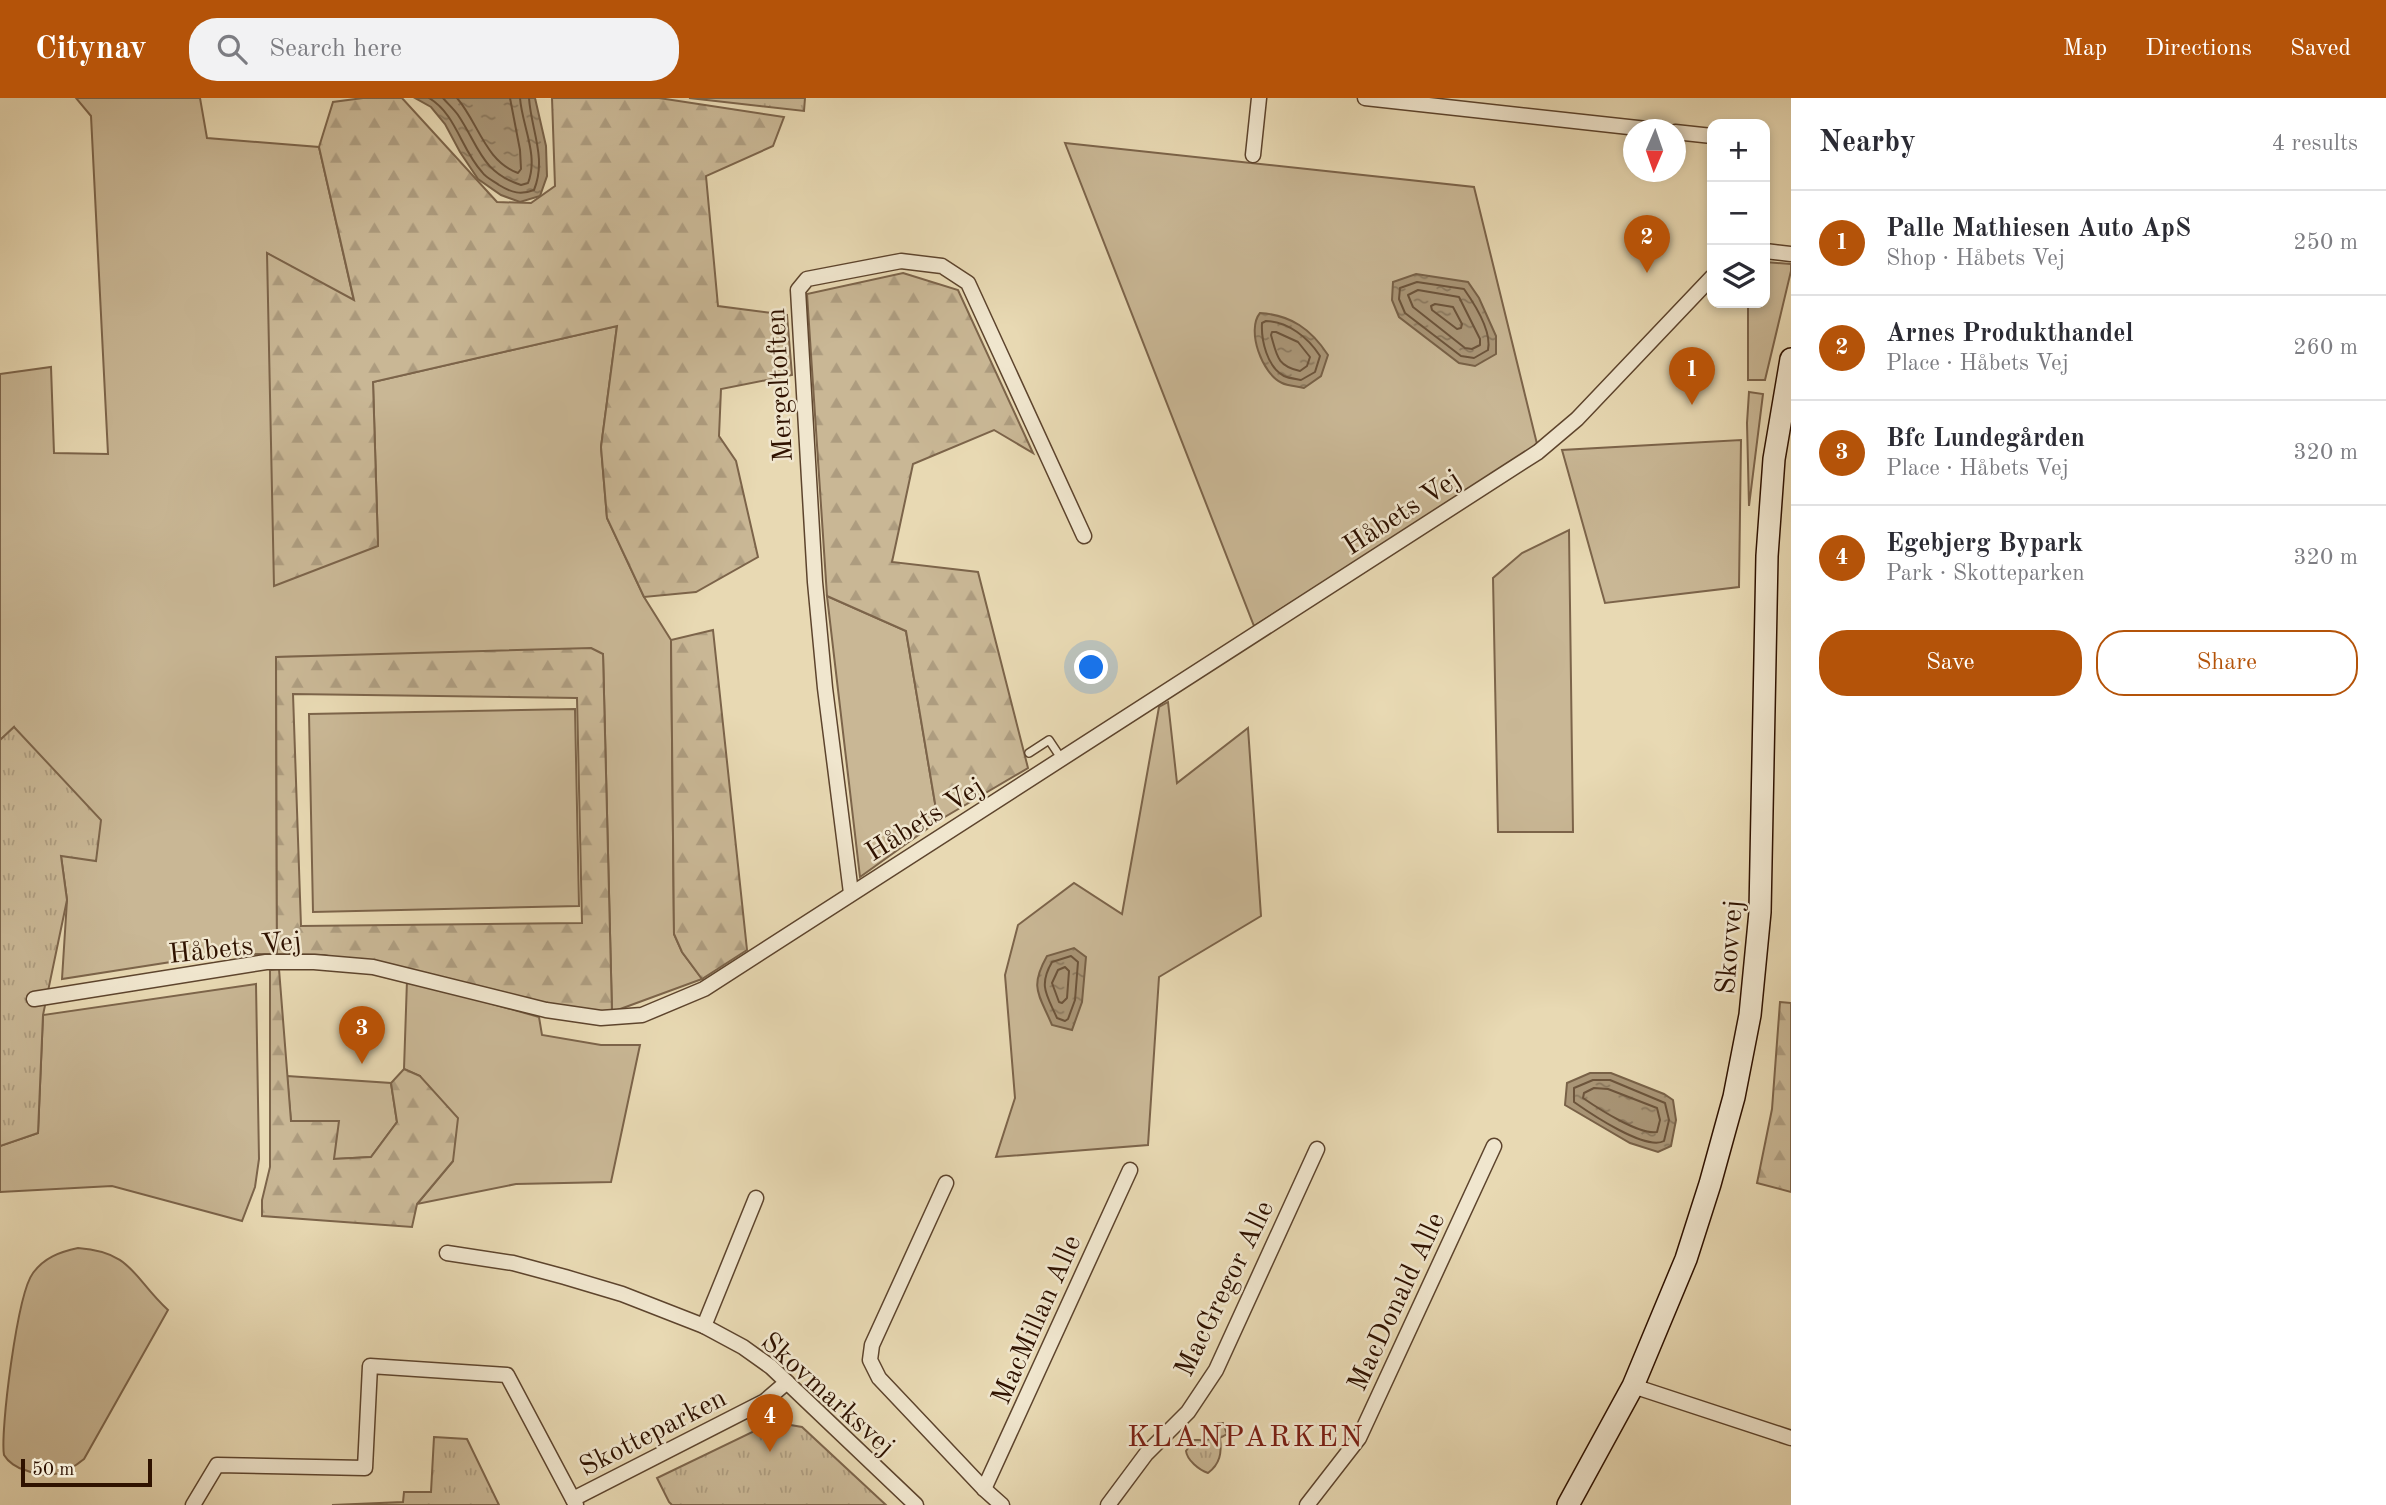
<!DOCTYPE html>
<html lang="en">
<head>
<meta charset="utf-8">
<style>
	body { margin:0; font-family:"Old Standard TT",serif; background:#f2f2f3; color:#2b2b33 }
	.controls { position:absolute; right:21px; top:21px; display:grid; overflow:hidden; border-radius:14px; box-shadow:0 4px 10px #0003 }
	.controls button { width:63px; height:63px; display:grid; place-items:center; padding:0; border:0; border-bottom:2px solid #e1e1e2; background:#fff; color:#2b2b33; font:35px sans-serif }
	.compass { position:absolute; left:1623px; top:21px; width:63px; height:63px; border-radius:50%; background:#fff; box-shadow:0 4px 10px #0003; rotate:182deg }
	.scale { position:absolute; left:21px; bottom:18px; width:131px; box-sizing:border-box; padding-left:7px; border:4px solid #2f1200; border-top:0; font-size:19px; line-height:24px; white-space:nowrap; color:#2f1200; -webkit-text-stroke:5px #f0e6ce; paint-order:stroke }
	.you { position:absolute; left:1092px; top:570px; width:24px; height:24px; margin:-18px; border:5px solid #fff; border-radius:50%; background:#1a73e8; box-shadow:0 0 0 10px #1a73e833 }
	.badge { display:grid; place-items:center; width:46px; height:46px; border-radius:50%; background:#b45309; color:#fff; font-size:23px; font-weight:700 }
	.pin { position:absolute; translate:-50% -58px; filter:drop-shadow(0 2px 4px #0008) }
	.pin::after { content:''; position:absolute; top:37px; width:24px; height:21px; background:inherit; clip-path:polygon(0 0,100% 0,50% 100%) }
	.list { margin:0; padding:0; list-style:none }
	h2 { display:flex; justify-content:space-between; align-items:center; height:91px; margin:0; padding:0 28px; font-size:30px }
	h2 small { font-size:23px; font-weight:400; color:#7c7c81 }
	.list li { display:grid; grid-template-columns:46px 1fr auto; gap:21px; align-items:center; box-sizing:border-box; height:105px; padding:0 28px; border-top:2px solid #e1e1e2 }
	.list b { display:block; font-size:26px; white-space:nowrap }
	.list p { margin:0; font-size:23px; white-space:nowrap; color:#7c7c81 }
	.list em { font-size:23px; font-style:normal; color:#7c7c81 }
	.actions { display:flex; gap:14px; padding:21px 28px }
	.actions a { flex:1; padding:16px 0; border:2px solid #b45309; border-radius:28px; text-align:center; font-size:24px; color:#b45309 }
	.actions .main { background:#b45309; color:#fff }
	.icon { flex:none; width:38px; height:38px; fill:none; stroke:currentColor; stroke-width:2; stroke-linecap:round; stroke-linejoin:round }
	.map { position:relative; flex:none; width:1791px; height:1407px; overflow:hidden }
	header { display:flex; align-items:center; gap:42px; box-sizing:border-box; height:98px; padding:0 35px; background:#b45309; color:#fff }
	header strong { font-size:33px }
	nav { display:flex; gap:38px; margin-inline-start:auto; font-size:24px }
	.search { width:490px; height:63px; background:#f2f2f3; display:flex; align-items:center; gap:18px; box-sizing:border-box; padding:0 24px; border-radius:28px; color:#7c7c81; font-size:26px }
	main { display:flex }
	aside { flex:1; background:#fff }
	.map>svg:first-child { display:block }
	.green { fill:#c9b795; stroke:#7c644a; stroke-width:2 }
	.forest { fill:url(#forest-firs); stroke:#7c644a; stroke-width:2; fill-rule:evenodd }
	.park { fill:url(#park-tufts); stroke:#7c644a; stroke-width:2 }
	.water { fill:url(#water-ripples); stroke:#786147; stroke-width:2 }
	.lines { fill:none; stroke-linecap:round; stroke-linejoin:round }
	.shore { stroke:#6c543b; stroke-width:2 }
	.lane-casing { stroke:#5d442d; stroke-width:10 }
	.street-casing { stroke:#5d442d; stroke-width:17 }
	.secondary-casing { stroke:#2f1200; stroke-width:24 }
	.lane { stroke:#f0e6ce; stroke-width:7 }
	.street { stroke:#f0e6ce; stroke-width:14 }
	.secondary { stroke:#f0e6ce; stroke-width:21 }
	.labels { text-anchor:middle; stroke-width:5; stroke-linejoin:round; paint-order:stroke }
	.street-label { font-size:28px; fill:#2f1200; stroke:#f0e6ce }
	.neighbourhood-label { font-size:30px; letter-spacing:2px; fill:#7a1f14; stroke:#f0e6ce }
</style>
</head>
<body>
<header>
<strong>Citynav</strong>
<div class="search"><svg class="icon" aria-label="search" viewBox="0 0 24 24"><circle cx="10" cy="10" r="6"/><path d="M15 15l6 6"/></svg>Search here</div>
<nav><a>Map</a><a>Directions</a><a>Saved</a></nav>
</header>
<main>
<div class="map">
<svg width="1791" height="1407" viewBox="0 0 1791 1407">
	<defs>
		<pattern id="forest-firs" width="22" height="20" patternUnits="userSpaceOnUse" patternTransform="scale(1.75)"><rect width="22" height="20" fill="#c9b795"/><path d="M5 1l3.5 6h-7zM16 11l3.5 6h-7z" fill="#ad9c7f"/></pattern>
		<pattern id="park-tufts" width="24" height="20" patternUnits="userSpaceOnUse" patternTransform="scale(1.75)"><rect width="24" height="20" fill="#c9b795"/><path d="M3 7l-1-3M5 7V3M7 7l1-3M15 17l-1-3M17 17v-4M19 17l1-3" fill="none" stroke="#ad9c7f"/></pattern>
		<pattern id="water-ripples" width="26" height="14" patternUnits="userSpaceOnUse" patternTransform="scale(1.75)"><rect width="26" height="14" fill="#a99576"/><path d="M2 4q2-2 4 0t4 0M15 11q2-2 4 0t4 0" fill="none" stroke="#8a785e"/></pattern>
	</defs>
	<rect width="100%" height="100%" fill="#e8d9b3"/>
	<filter id="stains"><feTurbulence type="fractalNoise" baseFrequency=".00286" numOctaves="4"/><feColorMatrix values="0 0 0 0 .2 0 0 0 0 .09 0 0 0 0 .02 0 0 0 .5 -.17"/></filter>
	<radialGradient id="worn" r=".72"><stop offset=".6" stop-color="#630" stop-opacity="0"/><stop offset="1" stop-color="#630" stop-opacity=".3"/></radialGradient>
	<g class="green">
		<polygon points="76,0 200,0 207,40 319,49 354,203 268,156 378,448 373,284 617,228 601,349 607,420 644,499 671,542 674,836 682,854 702,881 612,914 603,556 276,559 277,856 222,856 62,881 67,802 61,758 14,629 0,642 0,276 51,269 54,355 108,356 91,18"/>
		<polygon points="1065,45 1474,89 1538,350 1254,528"/>
		<polygon points="1765,164 1791,166 1791,173 1765,282 1748,282 1748,205 1765,205"/>
		<polygon points="1749,294 1763,296 1749,408 1747,325"/>
		<polygon points="1741,342 1739,489 1605,505 1562,352"/>
		<polygon points="1569,432 1573,734 1498,734 1493,480 1522,455"/>
		<polygon points="827,498 906,533 938,723 860,779"/>
		<polygon points="1168,604 1177,685 1248,630 1261,818 1159,879 1148,1047 996,1059 1015,1000 1005,877 1018,827 1074,785 1122,816 1159,609"/>
		<polygon points="575,611 579,808 313,814 309,616"/>
		<polygon points="407,882 539,919 542,937 601,947 640,947 611,1084 516,1086 417,1106 453,1063 420,978 404,971"/>
		<polygon points="256,886 259,1061 255,1089 242,1123 112,1088 0,1094 0,1048 38,1035 43,917"/>
		<polygon points="287,978 391,985 397,1024 371,1059 334,1061 291,1024"/>
		<path d="M78 1150C133 1154 133 1180 168 1212L84 1361C65 1377 47 1381 25 1372 17 1370 8 1364 4 1357 0 1335 17 1196 33 1175 44 1160 59 1154 78 1150Z"/>
	</g>
	<g class="forest">
		<polygon points="363,0 402,0 497,104 531,105 555,88 552,0 659,0 784,19 773,48 706,78 718,208 787,217 792,277 721,291 719,338 736,363 758,459 696,494 644,499 607,420 601,349 617,228 373,284 378,448 274,488 267,155 354,202 319,49 333,4"/>
		<polygon points="903,175 958,192 1033,355 994,332 913,366 892,464 978,474 1028,670 938,723 906,533 827,498 807,196"/>
		<polygon points="713,532 747,852 702,881 682,854 674,836 671,542"/>
		<path d="M591 550 603 556 612 914 601 917 324 857 277 856 276 559ZM293 596 577 600 582 825 301 828Z"/>
		<polygon points="279,871 291,1023 339,1023 334,1061 371,1059 397,1024 391,985 404,971 420,978 458,1020 453,1063 417,1106 412,1129 262,1118 262,1102 270,1069 270,872"/>
		<polygon points="1780,904 1791,905 1791,1094 1757,1085 1772,1011"/>
	</g>
	<g class="park">
		<polygon points="689,0 805,0 804,13"/>
		<polygon points="14,629 101,722 96,763 61,758 67,802 43,917 38,1035 0,1048 0,642"/>
		<polygon points="773,1324 802,1329 886,1407 672,1407 669,1404 657,1380"/>
		<path d="M1218 1325H1223L1227 1336 1220 1340C1222 1355 1220 1366 1208 1375 1199 1372 1187 1362 1186 1353L1194 1342C1204 1342 1211 1344 1218 1335L1216 1330Z"/>
		<polygon points="434,1339 467,1341 499,1407 332,1407 403,1404 404,1394 431,1394"/>
	</g>
	<g class="water">
		<polygon points="415,0 535,0 546,48 547,78 540,98 520,104 501,97 478,81 460,54 445,26 431,9"/>
		<polygon points="1416,176 1468,184 1479,200 1496,238 1496,256 1475,268 1459,265 1399,219 1392,202 1393,184"/>
		<path d="M1260 215C1291 217 1311 231 1328 257L1321 278 1304 290C1297 288 1288 288 1282 285 1262 276 1246 232 1260 215Z"/>
		<path d="M1074 850 1086 859 1082 904 1072 932 1052 927C1039 896 1029 890 1047 858Z"/>
		<polygon points="1590,975 1611,975 1664,996 1673,1002 1676,1022 1671,1048 1658,1054 1630,1045 1565,1007 1567,985"/>
	</g>
	<g class="lines">
		<g class="shore">
			<path d="M429 0C456 16 461 51 482 74 486 80 494 83 499 87 512 95 521 97 534 92 547 60 531 32 529 0"/>
			<path d="M443 0C448 6 454 11 458 17 479 48 481 74 521 87L528 85C539 57 522 28 520 0"/>
			<path d="M457 0C478 24 485 63 518 75L521 71 520 52 510 0"/>
			<path d="M1417 184 1464 191C1476 208 1492 233 1488 252L1474 260 1461 258 1405 215 1399 201 1400 190Z"/>
			<polygon points="1418,192 1459,199 1480,241 1480,247 1472,251 1465,250 1413,209 1408,197"/>
			<polygon points="1435,206 1453,209 1462,226 1461,230 1457,231 1432,212 1431,208"/>
			<path d="M1266 223C1288 224 1308 239 1320 258L1315 274 1301 282C1296 281 1288 280 1284 278 1267 269 1261 242 1262 225Z"/>
			<path d="M1272 234H1276L1298 244 1310 259 1307 268 1300 273C1277 268 1277 258 1271 237Z"/>
			<path d="M1071 858 1078 864 1075 902 1068 921 1065 923 1057 920C1047 897 1038 888 1052 864Z"/>
			<polygon points="1065,869 1069,873 1067,900 1062,905 1059,904 1052,885 1058,872"/>
			<path d="M1593 982H1610L1665 1005 1669 1022 1664 1043C1646 1053 1591 1016 1574 1004V990Z"/>
			<path d="M1594 990 1608 991 1657 1010 1660 1022 1657 1034C1639 1037 1599 1011 1583 1000L1584 995Z"/>
		</g>
		<defs>
			<polyline id="lane" points="1029,655 1049,642 1061,660"/>
			<g id="street">
				<polyline points="1365,0 1656,32"/>
				<polyline points="1675,34 1712,38"/>
				<polyline points="1253,57 1259,0"/>
				<polyline points="1765,153 1791,156"/>
				<polyline points="851,795 825,590 815,484 798,192 807,181 901,163 942,168 968,185 1084,438"/>
				<polyline points="34,901 266,864 314,864 373,869 546,912 601,920 642,917 704,891 1538,354 1577,321 1712,179"/>
				<polyline points="946,1085 872,1247 870,1262 879,1280 984,1391 1002,1407"/>
				<polyline points="447,1155 513,1165 565,1179 622,1196 704,1228 743,1249 771,1269 916,1407"/>
				<polyline points="704,1228 756,1100"/>
				<polyline points="1633,1288 1791,1340"/>
				<polyline points="984,1391 1130,1072"/>
				<polyline points="573,1401 765,1303 787,1284"/>
				<polyline points="193,1407 217,1367 365,1370 370,1268 507,1277 576,1407"/>
				<polyline points="1108,1407 1146,1356 1188,1314 1216,1272 1317,1051"/>
				<polyline points="1307,1407 1359,1340 1494,1048"/>
			</g>
			<polyline id="secondary" points="1568,1407 1633,1288 1686,1161 1710,1086 1734,999 1750,917 1760,814 1767,458 1774,361 1791,261"/>
		</defs>
		<use href="#lane" class="lane-casing"/>
		<use href="#street" class="street-casing"/>
		<use href="#secondary" class="secondary-casing"/>
		<use href="#lane" class="lane"/>
		<use href="#street" class="street"/>
		<use href="#secondary" class="secondary"/>
	</g>
	<g class="labels">
		<g class="street-label">
			<text transform="translate(778 287) rotate(-93)" y="10">Mergeltoften</text>
			<text transform="translate(1401 413) rotate(-33)" y="10">Håbets Vej</text>
			<text transform="translate(924 720) rotate(-32)" y="10">Håbets Vej</text>
			<text transform="translate(235 848) rotate(-6)" y="10">Håbets Vej</text>
			<text transform="translate(1728 849) rotate(-85)" y="10">Skovvej</text>
			<text transform="translate(1223 1190) rotate(-64)" y="10">MacGregor Alle</text>
			<text transform="translate(1395 1203) rotate(-65)" y="10">MacDonald Alle</text>
			<text transform="translate(1035 1221) rotate(-66)" y="10">MacMillan Alle</text>
			<text transform="translate(829 1295) rotate(42)" y="10">Skovmarksvej</text>
			<text transform="translate(652 1333) rotate(-27)" y="10">Skotteparken</text>
		</g>
		<g class="neighbourhood-label">
			<text x="1246" y="1348">KLANPARKEN</text>
		</g>
	</g>
	<rect width="100%" height="100%" filter="url(#stains)"/>
	<rect width="100%" height="100%" fill="url(#worn)"/>
</svg>
<div class="controls">
<button>+</button>
<button>−</button>
<button><svg class="icon" aria-label="layers" viewBox="0 0 24 24"><path d="M12 4l9 5-9 5-9-5zM3 14l9 5 9-5"/></svg></button>
</div>
<svg class="compass" viewBox="-18 -18 36 36"><path d="M0-13l5 13h-10z" fill="#e53935"/><path d="M0 13l5-13h-10z" fill="#7c7c81"/></svg>
<div class="scale">50 m</div>
<div class="you"></div>
<div class="pin badge" style="left:1692px;top:307px">1</div>
<div class="pin badge" style="left:1647px;top:175px">2</div>
<div class="pin badge" style="left:362px;top:966px">3</div>
<div class="pin badge" style="left:770px;top:1354px">4</div>
</div>
<aside>
<h2>Nearby<small>4 results</small></h2>
<ul class="list">
<li><span class="badge">1</span><div><b>Palle Mathiesen Auto ApS</b><p>Shop · Håbets Vej</p></div><em>250 m</em></li>
<li><span class="badge">2</span><div><b>Arnes Produkthandel</b><p>Place · Håbets Vej</p></div><em>260 m</em></li>
<li><span class="badge">3</span><div><b>Bfc Lundegården</b><p>Place · Håbets Vej</p></div><em>320 m</em></li>
<li><span class="badge">4</span><div><b>Egebjerg Bypark</b><p>Park · Skotteparken</p></div><em>320 m</em></li>
</ul>
<div class="actions"><a class="main">Save</a><a>Share</a></div>
</aside>
</main>
</body>
</html>
